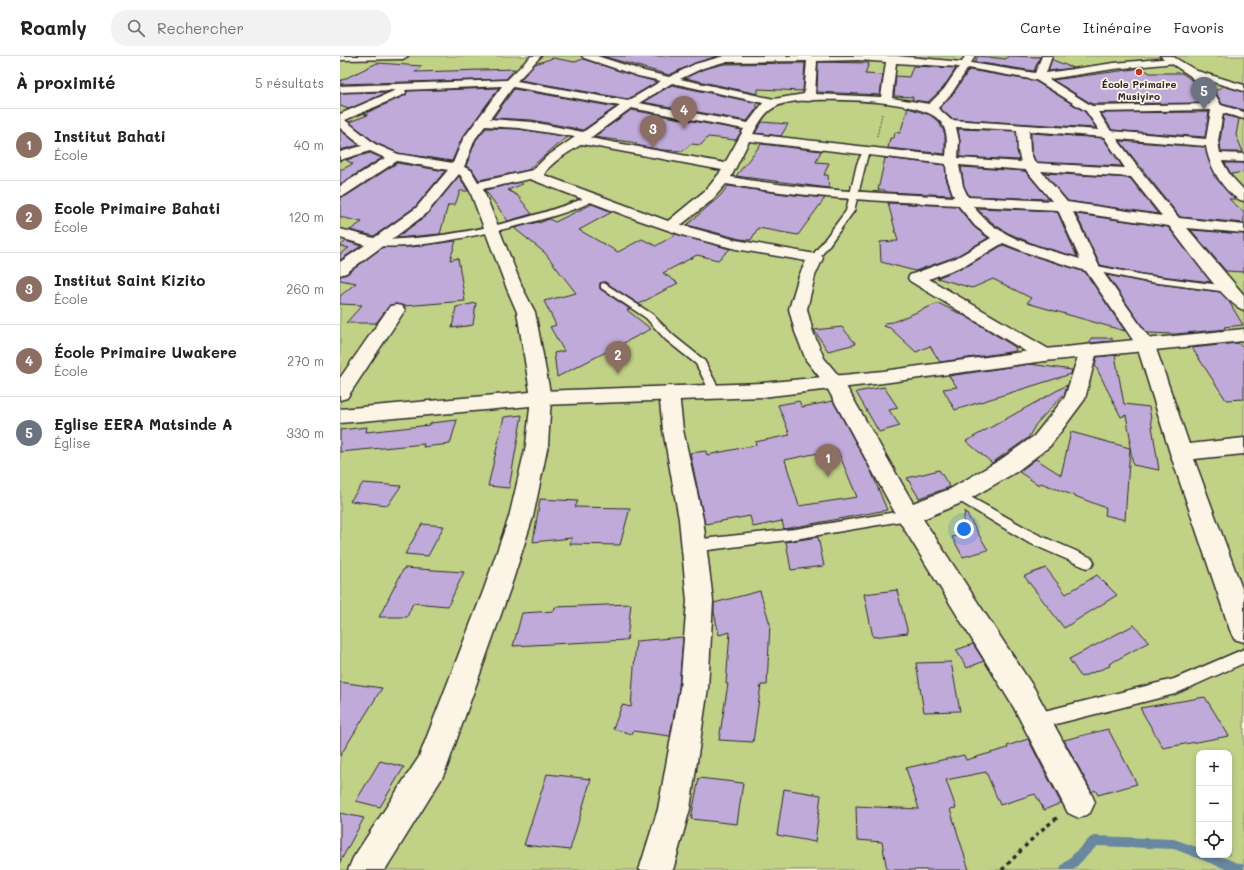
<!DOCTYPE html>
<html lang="fr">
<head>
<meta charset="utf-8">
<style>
	body { margin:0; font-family:Mali,sans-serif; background:#f2f2f2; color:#202124 }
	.controls { position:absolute; right:12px; bottom:12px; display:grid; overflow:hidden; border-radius:8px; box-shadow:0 2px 6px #0003 }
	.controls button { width:36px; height:36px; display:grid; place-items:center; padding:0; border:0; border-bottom:1px solid #e0e0e0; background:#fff; color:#202124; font:20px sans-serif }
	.you { position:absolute; left:624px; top:473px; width:14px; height:14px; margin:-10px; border:3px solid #fff; border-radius:50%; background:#1a73e8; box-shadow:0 0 0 6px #1a73e833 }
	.badge { display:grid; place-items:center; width:26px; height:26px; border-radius:50%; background:#7c3aed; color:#fff; font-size:13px; font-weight:700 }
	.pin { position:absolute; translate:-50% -33px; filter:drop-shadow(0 1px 2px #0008) }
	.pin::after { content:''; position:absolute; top:21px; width:14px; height:12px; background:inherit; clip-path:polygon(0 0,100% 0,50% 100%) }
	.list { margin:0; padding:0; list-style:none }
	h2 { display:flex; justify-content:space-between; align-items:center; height:52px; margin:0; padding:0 16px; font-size:17px }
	h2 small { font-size:13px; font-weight:400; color:#757577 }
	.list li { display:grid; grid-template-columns:26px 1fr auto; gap:12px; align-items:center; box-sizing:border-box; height:72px; padding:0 16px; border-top:1px solid #e0e0e0 }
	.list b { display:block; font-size:15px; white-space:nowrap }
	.list p { margin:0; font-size:13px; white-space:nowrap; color:#757577 }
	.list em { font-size:13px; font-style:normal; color:#757577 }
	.icon { flex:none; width:22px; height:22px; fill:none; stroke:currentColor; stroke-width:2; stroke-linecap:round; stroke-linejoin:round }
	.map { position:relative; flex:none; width:904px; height:814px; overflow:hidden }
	header { display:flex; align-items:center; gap:24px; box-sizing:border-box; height:56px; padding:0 20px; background:#fff; border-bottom:1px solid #e0e0e0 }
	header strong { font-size:19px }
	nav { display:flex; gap:22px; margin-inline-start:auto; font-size:14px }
	.search { width:280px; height:36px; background:#f2f2f2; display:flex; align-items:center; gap:10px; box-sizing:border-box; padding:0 14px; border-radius:16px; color:#757577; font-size:15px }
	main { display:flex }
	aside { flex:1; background:#fff }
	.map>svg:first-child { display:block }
	.green { fill:#c1d286; stroke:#767e58; fill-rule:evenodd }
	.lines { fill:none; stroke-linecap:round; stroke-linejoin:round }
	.stream { fill:#6887a0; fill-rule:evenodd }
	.building { fill:#c0aad9; stroke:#2b2b2b; fill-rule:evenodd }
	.service-casing { stroke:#2b2b2b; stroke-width:3 }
	.minor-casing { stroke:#2b2b2b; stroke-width:3 }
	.tertiary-casing { stroke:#2b2b2b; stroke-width:3 }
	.path-far1 { stroke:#2b2b2b; stroke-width:1; stroke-dasharray:1.5 1.5; stroke-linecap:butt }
	.path { stroke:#2b2b2b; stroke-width:3.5; stroke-dasharray:4 4; stroke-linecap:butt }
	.service { fill:#fcf5e5; fill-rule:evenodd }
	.minor { fill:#fcf5e5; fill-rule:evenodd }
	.tertiary { fill:#fcf5e5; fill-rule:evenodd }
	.poi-dot { fill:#c8321e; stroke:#fcf5e5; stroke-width:1.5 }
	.labels { text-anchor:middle; stroke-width:3.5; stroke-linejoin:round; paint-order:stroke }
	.far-poi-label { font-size:10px; font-weight:bold; fill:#2b2b2b; stroke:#fcf5e5 }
</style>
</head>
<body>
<header>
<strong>Roamly</strong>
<div class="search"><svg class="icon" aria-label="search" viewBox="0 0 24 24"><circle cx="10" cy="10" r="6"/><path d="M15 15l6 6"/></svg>Rechercher</div>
<nav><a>Carte</a><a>Itinéraire</a><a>Favoris</a></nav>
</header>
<main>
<aside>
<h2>À proximité<small>5 résultats</small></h2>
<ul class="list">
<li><span class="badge" style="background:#8d6e63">1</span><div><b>Institut Bahati</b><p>École</p></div><em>40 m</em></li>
<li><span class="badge" style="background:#8d6e63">2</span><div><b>Ecole Primaire Bahati</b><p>École</p></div><em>120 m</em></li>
<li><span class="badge" style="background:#8d6e63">3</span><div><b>Institut Saint Kizito</b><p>École</p></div><em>260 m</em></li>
<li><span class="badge" style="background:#8d6e63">4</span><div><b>École Primaire Uwakere</b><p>École</p></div><em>270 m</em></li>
<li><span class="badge" style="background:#6b7280">5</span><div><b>Eglise EERA Matsinde A</b><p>Église</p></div><em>330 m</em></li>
</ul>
</aside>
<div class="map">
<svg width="904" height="814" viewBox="0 0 904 814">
	<rect width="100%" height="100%" fill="#fcf5e5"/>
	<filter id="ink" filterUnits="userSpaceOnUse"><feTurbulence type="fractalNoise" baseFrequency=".025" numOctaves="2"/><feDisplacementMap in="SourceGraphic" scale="8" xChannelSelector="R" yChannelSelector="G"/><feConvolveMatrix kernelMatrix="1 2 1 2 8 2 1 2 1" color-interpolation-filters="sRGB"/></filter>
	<g filter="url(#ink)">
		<path class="green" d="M0 0H904V814H0ZM859 697H889V799H859Z"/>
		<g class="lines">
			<polygon class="stream" points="755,780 834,783 859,792 859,799 877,799 904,809 904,814 888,814 834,793 757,790 733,814 720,814 721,810 751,781"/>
		</g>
		<g class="building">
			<polygon points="262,0 378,0 355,7 329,19"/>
			<polygon points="638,0 666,3 668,0 700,1 694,15 635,6"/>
			<polygon points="213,2 235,6 243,3 298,21 317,26 288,43 180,24 195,8"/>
			<polygon points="712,3 713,4 733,12 708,15"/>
			<polygon points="478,6 529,7 525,18 543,19 540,39 477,36"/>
			<polygon points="37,7 82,10 75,16 175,13 166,23 0,28 0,25"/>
			<polygon points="465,7 463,35 418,33 418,38 345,22 364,13 384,8"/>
			<polygon points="573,10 616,12 603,32 588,46 572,44 573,41 554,40 556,20 569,21"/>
			<polygon points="802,12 810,17 842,17 854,26 868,47 752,48 713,24"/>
			<polygon points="629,14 695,25 745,56 756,72 612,63 600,52 613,38"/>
			<polygon points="332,29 417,47 417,52 407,65 303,46"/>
			<polygon points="883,30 904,36 904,54 882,48 875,35"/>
			<polygon points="159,32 122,82 112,105 58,97 36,87 9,66 28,59 24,58 66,39 67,35"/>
			<polygon points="174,33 276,51 243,74 192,64 153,62"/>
			<polygon points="48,36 9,53 0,50 0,37"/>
			<polygon points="568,52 590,59 599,66 605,78 605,98 548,92 550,82 554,82 555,76 560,77"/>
			<polygon points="291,54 402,74 396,84 368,81 361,89 351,88 343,95 322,94 295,89 297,87 254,81"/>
			<polygon points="869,56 865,81 772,74 761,57"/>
			<polygon points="884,59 899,63 896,79 903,96 881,96 880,85"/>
			<polygon points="422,66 448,68 441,80 415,77"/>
			<polygon points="146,72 179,73 228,81 218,88 188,114 139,124 132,113 126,110 136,84"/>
			<polygon points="618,73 676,75 679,104 620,101 620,85"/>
			<polygon points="0,74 19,89 0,94"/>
			<polygon points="691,77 763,82 782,110 696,106 691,95"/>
			<polygon points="780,85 865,91 875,119 873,119 895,143 889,143 904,156 904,167 840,161"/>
			<polygon points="421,88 481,95 476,106 489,107 484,119 488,119 489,132 396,120"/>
			<polygon points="30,97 42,102 0,128 0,114 13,108 6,104"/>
			<polygon points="545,102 605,109 606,122 612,139 545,136 545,134 538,134"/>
			<polygon points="57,107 105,115 75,151 34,180 10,174 22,166 0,161 0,141 6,140"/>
			<polygon points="885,107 904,107 904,116 891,118"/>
			<polygon points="621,111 685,115 709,143 629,140 624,130"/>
			<polygon points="704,117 790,122 818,158 728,145"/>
			<polygon points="119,120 128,135 120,135 115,149 108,149 100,178 56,182 87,159"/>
			<polygon points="181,126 183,128 168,134 178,140 192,158 168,165 145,134"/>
			<polygon points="388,130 444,138 485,142 458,179 418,172 411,184 400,183 347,169 380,140"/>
			<polygon points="548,147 617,150 634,171 648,182 615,201 575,215 541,206 540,186 558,185"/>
			<polygon points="252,148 272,156 239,174 278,196 302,183 316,190 336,178 390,193 378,204 357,199 323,217 338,227 299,248 265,226 260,227 260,233 290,253 287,254 311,273 217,321 214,297 224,295 210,271 216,269 204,245 236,237 205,197 174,172 198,166 199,167 209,163 215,166"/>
			<polygon points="636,152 717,155 737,201 696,189 668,177 655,169"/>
			<polygon points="736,158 828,171 871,226 803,218 760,209"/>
			<polygon points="851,174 904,178 904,216 886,215"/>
			<polygon points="6,185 21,190 0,204 0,198 9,192 0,190"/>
			<polygon points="116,185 110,204 118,202 125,245 64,250 56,248 50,249 36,267 6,267 22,249 0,248 0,240 16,227 0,224 0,220 7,218 43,191 71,191"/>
			<polygon points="663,189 687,198 745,216 785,275 687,247 691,242 653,223 632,232 597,222 629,209"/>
			<polygon points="767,219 803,226 880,236 888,244 903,269 884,271 886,273 835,278 807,277"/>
			<polygon points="136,247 133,269 112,272 116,251"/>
			<polygon points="596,248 600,248 627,261 675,291 676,295 600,306 590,290 576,296 550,272 543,270 546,269 544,267 553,266"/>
			<polygon points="502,271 516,288 488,295 474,274"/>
			<polygon points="751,282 772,282 772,285 750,287"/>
			<polygon points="898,287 904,293 904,343 886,344 852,292"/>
			<polygon points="775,299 784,348 809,351 819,414 793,409 789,385 791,386 786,359 781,361 755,309 757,301"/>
			<polygon points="690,308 732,314 731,318 615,354 603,333 617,331 609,320"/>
			<polygon points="727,329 725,337 696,368 688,382 652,407 626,385"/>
			<polygon points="544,331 558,352 549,354 560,370 539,376 516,336"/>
			<path d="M459 345 462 351 493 345 531 415 547 454 444 473 442 465 413 471 410 460 365 468 350 397 366 395 367 399 416 389 415 386 450 379 438 349ZM497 393 517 441 459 450 445 404Z"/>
			<polygon points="182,359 169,432 148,430 164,361"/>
			<polygon points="117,364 110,388 83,391 84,388 0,396 0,374 27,371 26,376 90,369 91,367"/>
			<polygon points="731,376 790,392 785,464 765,459 766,452 701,427 699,429 679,416 696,403 721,419"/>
			<polygon points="599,414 610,431 579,442 567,422"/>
			<polygon points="23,427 61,430 48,449 10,445"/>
			<polygon points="200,443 238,445 235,451 290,452 280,489 230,488 232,482 193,486"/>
			<polygon points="625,455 648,494 623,501 612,481 621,479"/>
			<polygon points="82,468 104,470 88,500 65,498"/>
			<polygon points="478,481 484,510 451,514 446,486"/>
			<polygon points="64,512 124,516 108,550 73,547 67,561 39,561"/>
			<polygon points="706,512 726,538 757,519 777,539 724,572 684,520"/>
			<polygon points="557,534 568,577 533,581 524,538"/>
			<polygon points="420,535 430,568 427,629 421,629 413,686 379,684 388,628 386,628 390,576 379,579 374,556 374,547"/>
			<polygon points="291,548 287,584 173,590 182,557 214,555 215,551"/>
			<polygon points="794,569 809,586 769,608 770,610 741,621 729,603"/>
			<polygon points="343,581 339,632 330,680 293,675 292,678 273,673 282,649 291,651 296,585"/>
			<polygon points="633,588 644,605 627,612 616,594"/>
			<polygon points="611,606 620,655 584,656 576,607"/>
			<polygon points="0,626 42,632 0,700"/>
			<polygon points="865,641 889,680 823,692 800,652"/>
			<polygon points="768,673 797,728 758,739 755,734 752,736 724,684"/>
			<polygon points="688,683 721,747 704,754 695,738 660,749 646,716 606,724 616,752 610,753 629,814 547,814 542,786 517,784 516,750 579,753 566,712 624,699 626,704 668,692 667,690"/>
			<polygon points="40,705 64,711 40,751 16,745"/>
			<polygon points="207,718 251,723 230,794 184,789"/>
			<polygon points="359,722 403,727 397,768 351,763"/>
			<polygon points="444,733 481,739 475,786 437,779"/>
			<polygon points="0,757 24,762 0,806"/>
		</g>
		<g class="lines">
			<defs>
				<g id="service">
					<polygon points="524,93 529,94 514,155 478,204 472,204 472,200 506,155 517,108"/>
					<path d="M248 141 255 143C236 161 49 203 32 187L36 184C110 183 179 167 248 141Z"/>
					<polygon points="752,209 803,219 888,230 893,233 888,236 803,225 749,214 748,212"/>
					<polygon points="264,227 312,258 334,280 364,304 381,337 380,340 372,340 356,308 326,284 306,262 261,232 261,228"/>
					<polygon points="618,434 697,478 752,502 754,506 752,510 747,512 742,510 687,486 614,442 612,439 614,436"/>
					<polygon points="568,454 573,455 574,459 573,463 568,464 455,483 353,496 348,494 346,490 348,486 353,484 455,473"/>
					<polygon points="904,593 904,607 835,638 696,673 690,671 688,665 690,659 696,657 834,623"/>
				</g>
				<g id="minor">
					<polygon points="0,0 68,0 63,3 0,4"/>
					<path d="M191 0H201L177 25 288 45 321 25 298 20 244 2 242 0H257L304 15 329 21 355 8 384 0H557L622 6 625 0H635L631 7 695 17 702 0H712L706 17 774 7 832 2 835 3 837 5 835 7 774 13 709 23 752 50 870 48 864 37 848 17 853 14C862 16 877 40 881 49L904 56V63L883 57 878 85 880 97 904 98V106L882 105 890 119 904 134V145C885 141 868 108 866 90L777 83 800 114 839 162 904 169V177L847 172 904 239V254C886 250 843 187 829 170L733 156 760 212 815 290 849 388 904 382V398L854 403 904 538V586L894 583 890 574 830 397 797 290 746 215 688 197 663 187 628 208 589 223 712 295 714 299 712 303 705 305 698 303 570 225 568 222 570 219 616 202 651 182 635 170 618 149C541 145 463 142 386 128L371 145 341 169 396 184 481 199 483 202 475 220 467 253 473 276 484 302 503 325 573 447 610 433 660 404 694 380 725 341 741 291 748 289 755 291 757 295 745 343 710 390 676 416 626 445 583 463 694 632 750 735 755 746 750 757 739 762 728 757 674 652 560 466 485 328 466 304 455 276 449 253 459 220 466 205 396 193 345 180 287 160 190 123 143 133 183 233 195 256 211 342 208 389 193 461 170 533 107 711 102 722 45 814H8L13 802 79 701 144 533 169 461 186 389 191 342 177 256 167 233 130 135 121 120 119 118 86 158 6 217 0 219V206L25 189 0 182V173L34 182 76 152 108 114 57 105 5 139 0 140V130L45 102 30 95 0 104V96L22 90 0 72V58L56 34 0 36V30L167 24ZM518 4 546 6 541 41 475 38 477 5ZM467 5 464 38 434 43 340 23 363 12 384 6ZM556 7 619 11 604 33 589 48 552 42ZM628 12 696 24 746 55 759 74 611 64 598 52 612 37ZM332 27 423 47 408 67 299 47ZM162 30 123 83 113 107 58 98 35 88 5 64 65 38 66 36 65 34ZM173 31 280 50 243 76 192 66 150 63ZM473 44C500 43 583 44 600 65 609 76 607 88 606 100L413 78C425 56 431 48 458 45 463 44 468 46 473 44ZM291 52 404 73 385 107 250 82ZM871 54 866 83 771 75 758 56ZM145 70 179 72 235 81 206 101 193 114 138 126 131 114 124 111 135 83ZM616 71 677 74 678 95 681 106 618 102 619 85ZM689 75 764 81 785 112 695 107 690 95ZM409 85 606 108 607 121 614 141C539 137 464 134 391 121ZM242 88 382 114 367 133 328 165 204 119C210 106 230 96 242 88ZM619 109 686 114 712 145 628 141 623 130ZM701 115 791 121 822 160 727 146ZM633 150 718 154 740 203C702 192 657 183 633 150Z"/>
					<polygon points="56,249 62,250 65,254 7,342 0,344 0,322 50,250"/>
					<polygon points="329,330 336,332 339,337 343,374 363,463 373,545 368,632 350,753 333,814 299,814 318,753 340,632 347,545 339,463 323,374 319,337 322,332"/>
				</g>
				<g id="tertiary">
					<polygon points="820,0 832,0 857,15 904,29 904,35 849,19"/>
					<polygon points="904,273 904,285 705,305 543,327 422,341 201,349 0,367 0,353 201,335 422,327 543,315 705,293"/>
				</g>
			</defs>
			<use href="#service" class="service-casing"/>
			<use href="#minor" class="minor-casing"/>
			<use href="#tertiary" class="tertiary-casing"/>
			<polyline class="path-far1" points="537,80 542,58"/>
			<polyline class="path" points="662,814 699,776 717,762"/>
			<use href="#service" class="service"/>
			<use href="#minor" class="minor"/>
			<use href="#tertiary" class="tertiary"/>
		</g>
	</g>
	<circle class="poi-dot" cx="799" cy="16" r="4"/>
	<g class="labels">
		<g class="far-poi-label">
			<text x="799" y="32">École Primaire<tspan x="799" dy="12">Musiyiro</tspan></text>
		</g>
	</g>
</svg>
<div class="controls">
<button>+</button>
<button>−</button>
<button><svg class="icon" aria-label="locate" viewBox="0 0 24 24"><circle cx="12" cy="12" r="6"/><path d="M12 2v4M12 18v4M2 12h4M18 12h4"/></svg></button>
</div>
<div class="you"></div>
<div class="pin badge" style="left:488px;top:421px;background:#8d6e63">1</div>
<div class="pin badge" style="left:278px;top:318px;background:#8d6e63">2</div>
<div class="pin badge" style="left:313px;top:92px;background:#8d6e63">3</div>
<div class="pin badge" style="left:344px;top:73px;background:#8d6e63">4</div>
<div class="pin badge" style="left:864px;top:54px;background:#6b7280">5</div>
</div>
</main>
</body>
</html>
